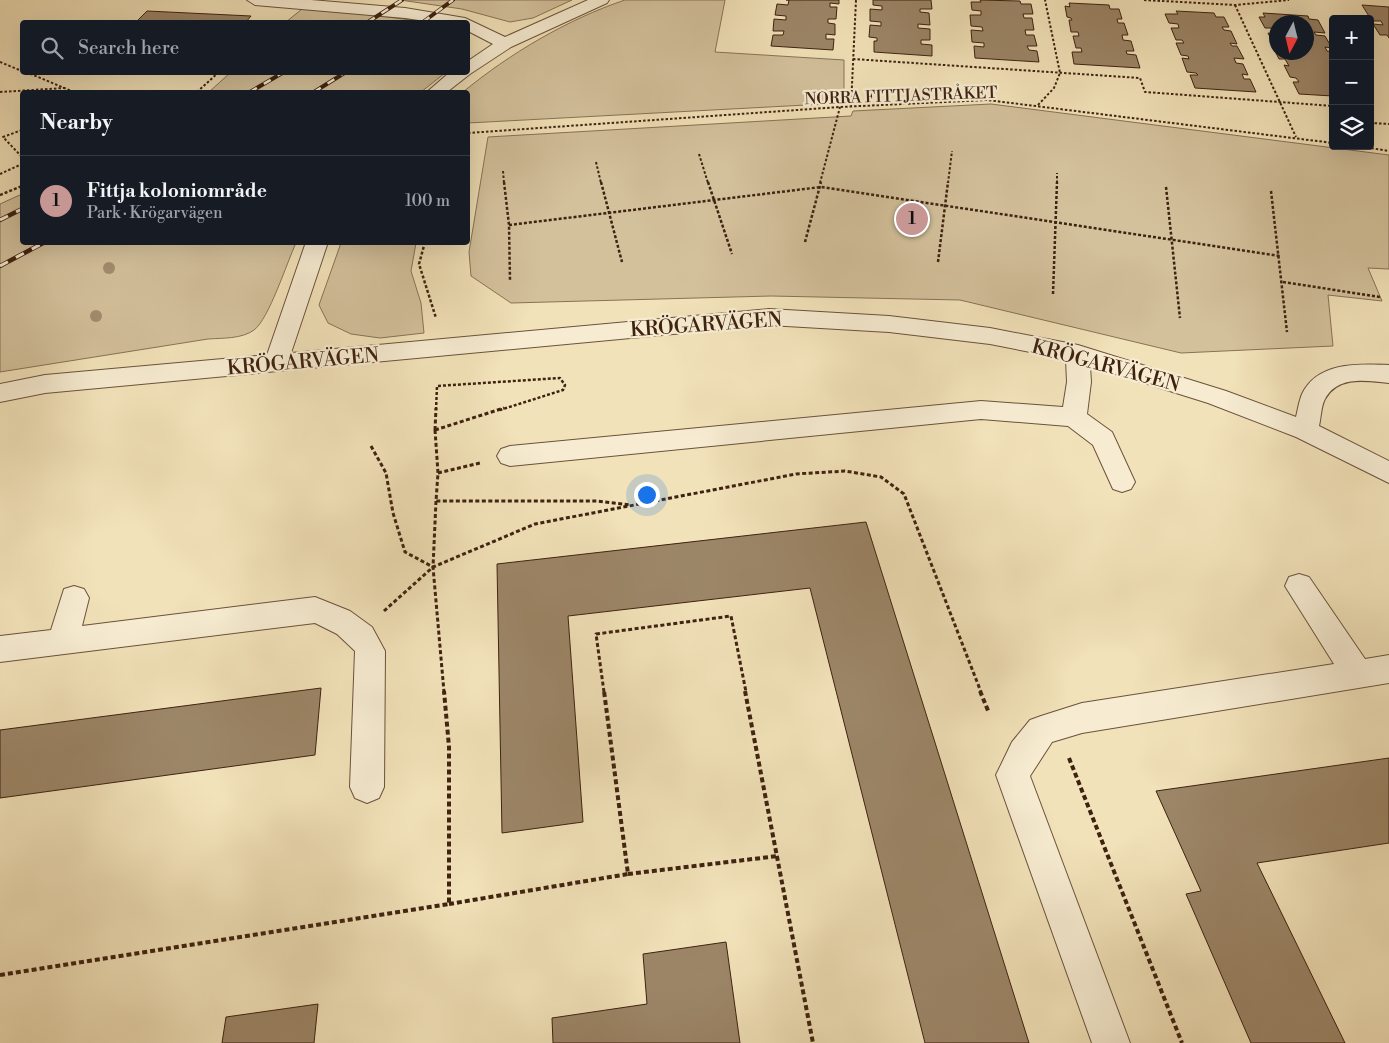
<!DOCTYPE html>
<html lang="en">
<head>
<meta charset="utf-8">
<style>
	body { margin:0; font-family:"Libre Bodoni",serif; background:#242831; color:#f1f3f6 }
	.controls { position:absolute; right:15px; top:15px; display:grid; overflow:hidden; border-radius:5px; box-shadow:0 5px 20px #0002 }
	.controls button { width:45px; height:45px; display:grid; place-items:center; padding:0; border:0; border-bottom:1px solid #363941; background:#171b24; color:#f1f3f6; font:25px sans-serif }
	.compass { position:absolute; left:1269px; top:15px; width:45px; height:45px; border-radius:50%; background:#171b24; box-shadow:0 5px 20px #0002; rotate:187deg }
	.you { position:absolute; left:646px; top:494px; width:18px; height:18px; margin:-12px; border:4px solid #fff; border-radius:50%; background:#1a73e8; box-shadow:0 0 0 8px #1a73e833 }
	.badge { display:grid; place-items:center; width:32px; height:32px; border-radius:50%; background:#c59692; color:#111; font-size:16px; font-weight:700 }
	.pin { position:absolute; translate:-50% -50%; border:2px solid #fff; box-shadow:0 1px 5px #0006 }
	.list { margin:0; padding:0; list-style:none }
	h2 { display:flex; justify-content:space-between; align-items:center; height:65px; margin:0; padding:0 20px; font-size:21px }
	h2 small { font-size:16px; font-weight:400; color:#9ea1a6 }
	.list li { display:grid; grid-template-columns:32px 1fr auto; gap:15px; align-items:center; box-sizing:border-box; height:90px; padding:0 20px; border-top:1px solid #363941 }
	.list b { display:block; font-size:19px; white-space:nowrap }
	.list p { margin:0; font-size:16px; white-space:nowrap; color:#9ea1a6 }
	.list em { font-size:16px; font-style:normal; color:#9ea1a6 }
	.icon { flex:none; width:28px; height:28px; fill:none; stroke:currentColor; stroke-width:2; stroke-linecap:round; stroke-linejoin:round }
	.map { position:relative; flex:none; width:1389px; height:1043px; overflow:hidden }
	.search { position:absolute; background:#171b24; box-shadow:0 5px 20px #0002; left:20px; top:20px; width:450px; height:55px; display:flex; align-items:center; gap:12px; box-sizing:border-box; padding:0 18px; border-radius:5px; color:#9ea1a6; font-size:19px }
	.panel { position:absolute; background:#171b24; box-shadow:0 5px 20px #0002; left:20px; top:90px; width:450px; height:155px; border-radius:5px }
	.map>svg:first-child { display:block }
	.green { fill:#d3c19c; stroke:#887256 }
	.building { fill:#9c8668; stroke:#3e2211 }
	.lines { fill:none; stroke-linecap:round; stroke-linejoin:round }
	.minor-casing { stroke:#6b523b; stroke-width:2 }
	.path-far3 { stroke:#3e2211; stroke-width:2; stroke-dasharray:2.5 2; stroke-linecap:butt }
	.path-far2 { stroke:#3e2211; stroke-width:2.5; stroke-dasharray:3 2; stroke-linecap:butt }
	.path-far1 { stroke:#3e2211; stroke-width:3; stroke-dasharray:4 2.5; stroke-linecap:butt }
	.path { stroke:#3e2211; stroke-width:4; stroke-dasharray:5 3; stroke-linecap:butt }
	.minor { fill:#f7ecd2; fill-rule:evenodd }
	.rail-far1-casing { stroke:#3e2211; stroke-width:4 }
	.rail-casing { stroke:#3e2211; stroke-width:4.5 }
	.rail-far1 { stroke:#f7ecd2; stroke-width:2.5; stroke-dasharray:8; stroke-linecap:butt }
	.rail { stroke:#f7ecd2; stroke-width:3; stroke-dasharray:9; stroke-linecap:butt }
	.tree { fill:#a38e70 }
	.labels { text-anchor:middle; stroke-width:4.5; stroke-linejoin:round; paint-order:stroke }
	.far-street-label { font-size:16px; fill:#3e2211; stroke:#f7ecd2 }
	.street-label { font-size:20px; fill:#3e2211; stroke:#f7ecd2 }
</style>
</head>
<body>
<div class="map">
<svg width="1389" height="1043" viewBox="0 0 1389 1043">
	<rect width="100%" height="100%" fill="#f2e2b9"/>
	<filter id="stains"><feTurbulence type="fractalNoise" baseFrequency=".004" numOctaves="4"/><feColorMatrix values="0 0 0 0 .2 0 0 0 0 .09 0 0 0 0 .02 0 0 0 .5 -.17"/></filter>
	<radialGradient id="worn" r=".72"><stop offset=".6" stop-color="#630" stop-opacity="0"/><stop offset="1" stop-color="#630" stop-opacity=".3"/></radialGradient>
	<g class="green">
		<polygon points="400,0 572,0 533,18 510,22 462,9"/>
		<path d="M625 0H725L715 52 844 60V103L468 123V92H463C509 54 568 19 625 0Z"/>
		<polygon points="302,9 350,12 426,22 286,22"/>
		<polygon points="231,72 445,72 445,73 421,92 209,92"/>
		<polygon points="991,104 1389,155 1389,269 1368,268 1382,301 1328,295 1333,346 1181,353 960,300 771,296 511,303 471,276 469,252 488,137 851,116 853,111"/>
		<path d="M22 194V242L296 243C287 262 269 319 254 330 242 339 222 338 208 339L0 372V204Z"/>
		<polygon points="341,243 416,243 411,271 421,303 424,333 380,338 351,334 328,323 319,305"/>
	</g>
	<g class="building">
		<polygon points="786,0 839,0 839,4 830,3 830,7 837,7 836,19 828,19 828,23 835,24 835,35 826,34 826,39 834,39 833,50 771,46 773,35 783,35 784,31 773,31 774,19 786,20 786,16 775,15 777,4 788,5 789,0"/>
		<polygon points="873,0 931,0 932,9 920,9 920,12 929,13 930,25 918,24 918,28 930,29 930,40 921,40 921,44 932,45 932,56 874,52 874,41 877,41 877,38 869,37 870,25 881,26 881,22 870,21 870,9 882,10 882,6 873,5"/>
		<polygon points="980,0 1020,1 1021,4 1031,4 1033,14 1023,14 1024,18 1032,18 1034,30 1025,30 1026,35 1034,35 1037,46 1027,46 1029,50 1037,51 1039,62 975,58 974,46 984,47 984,43 972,42 971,30 983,31 982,27 971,26 970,15 981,15 981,11 972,10 971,2 981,2"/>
		<polygon points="1069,3 1109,5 1110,9 1119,9 1122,19 1117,19 1118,23 1124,23 1128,35 1122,35 1123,40 1131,41 1134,51 1126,51 1127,54 1136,55 1140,68 1074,64 1072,52 1082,52 1081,48 1076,48 1073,36 1079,36 1078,32 1071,32 1069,20 1072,20 1071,18 1067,17 1065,6 1070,7"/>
		<polygon points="1362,5 1389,7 1389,38 1387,35 1380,35 1373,24 1383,25 1381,21 1372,21"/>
		<polygon points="147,11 251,16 246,22 136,22"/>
		<polygon points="1176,11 1214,13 1216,17 1224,17 1229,27 1222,27 1224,30 1231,31 1237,44 1230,43 1232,46 1237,46 1244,59 1234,58 1236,63 1243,64 1248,75 1242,74 1244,79 1250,79 1256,92 1195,88 1190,75 1198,75 1196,73 1187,72 1182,58 1189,59 1188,56 1181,55 1176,43 1184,43 1182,40 1176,40 1171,28 1179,28 1178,24 1169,23 1165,14 1178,14"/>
		<polygon points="1263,13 1308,16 1309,19 1318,20 1325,33 1314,32 1316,35 1325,36 1332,48 1325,47 1327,51 1333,52 1333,96 1299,94 1293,82 1299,82 1296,78 1290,77 1284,65 1289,66 1285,59 1279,59 1273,47 1276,48 1276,52 1306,52 1306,22 1276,22 1276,44 1273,43 1268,33 1273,34 1271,28 1265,28 1259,17 1265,17"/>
		<polygon points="866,522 1029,1043 925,1043 810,588 568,616 583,822 502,833 497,564"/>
		<polygon points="321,688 315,755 0,798 0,730"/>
		<polygon points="1389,758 1389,843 1257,863 1345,1043 1251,1043 1186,894 1201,891 1156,791"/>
		<polygon points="726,942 740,1043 553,1043 552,1018 647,1004 643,954"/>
		<polygon points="318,1004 314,1043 222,1043 226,1017"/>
	</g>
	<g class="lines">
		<defs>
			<g id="minor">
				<polygon points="247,0 311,0 405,8 465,18 505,37 588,0 609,0 607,3 511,47 470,74 447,92 427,92 450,72 468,72 468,61 493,44 468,31 468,22 432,22 405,18 255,5"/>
				<path d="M306 242H328L291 353 769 309 889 316 990 328 1078 345 1226 391 1296 417C1298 409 1299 401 1302 394 1318 361 1359 364 1389 365V383C1367 381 1338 375 1325 399 1321 406 1321 418 1319 426L1389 461V483L1296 437 1208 403 1090 366 1091 382 1087 414 1112 432 1135 482 1131 489 1122 492 1113 489 1093 445 1068 426 981 419 510 466 501 463 497 456 501 449 510 446 981 401 1063 407 1067 382 1066 359 990 344 889 332 769 325 45 393 0 402V384L45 375 267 355Z"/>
				<polygon points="1299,574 1309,577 1365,659 1389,655 1389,683 1082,733 1052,742 1030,776 1130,1043 1092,1043 996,775 1012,742 1030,720 1041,716 1082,703 1334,664 1285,586 1289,577"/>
				<polygon points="74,586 84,589 89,598 82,626 315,597 350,611 372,627 385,651 384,787 379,798 367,803 355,798 350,787 355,651 337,634 315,623 0,662 0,636 51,630 64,589"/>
			</g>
		</defs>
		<use href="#minor" class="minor-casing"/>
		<g class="path-far3">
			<polyline points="1144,0 1235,5 1289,0"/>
			<polyline points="1235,5 1296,137"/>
			<polyline points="853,59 1140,78 1145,92 1333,106"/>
			<polyline points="0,62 22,71"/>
			<polyline points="26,72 74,92"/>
			<polyline points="0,92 64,88"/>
			<polyline points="197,92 219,72"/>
			<polyline points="1038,105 1054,88 1060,73 1045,0"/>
			<polyline points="851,106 856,0"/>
			<polyline points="1370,123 1389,124"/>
			<polyline points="22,130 3,137 22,157"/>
			<polyline points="468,133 840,107 987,100 1333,143"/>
			<polyline points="1358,146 1389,151"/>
			<polyline points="699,154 708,183"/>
			<polyline points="596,162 601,183"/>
			<polyline points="503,171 504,183"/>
			<polyline points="0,174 22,164"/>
			<polyline points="820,183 840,107"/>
			<polyline points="948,183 952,151"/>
			<polyline points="1057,183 1057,173"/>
		</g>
		<g class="path-far2">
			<polyline points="504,182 509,225 510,280"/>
			<polyline points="601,182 622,262"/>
			<polyline points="708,182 732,254"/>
			<polyline points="1166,187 1180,318"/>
			<polyline points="1271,191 1287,332"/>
			<polyline points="0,195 22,186"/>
			<polyline points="509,225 821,187 1280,256"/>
			<polyline points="425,242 419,264 436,318"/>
			<polyline points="805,242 821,182"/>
			<polyline points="938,262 948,182"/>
			<polyline points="1283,282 1380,297"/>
			<polyline points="1053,294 1057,182"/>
			<polyline points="436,410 437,386 560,378 565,385 563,390 500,410"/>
		</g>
		<g class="path-far1">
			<polyline points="435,430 438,473 436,501 597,501 631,505"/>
			<polyline points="435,430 436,408"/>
			<polyline points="435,430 504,408"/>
			<polyline points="371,446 386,473 393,513 405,552 433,567"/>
			<polyline points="438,473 480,463"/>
			<polyline points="436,501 433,567 444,692"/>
			<polyline points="384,611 433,567 535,524 796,474 845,471 881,477 904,494 981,692"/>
			<polyline points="604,692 596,634 731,616 746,692"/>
		</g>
		<g class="path">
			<polyline points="745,691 813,1043"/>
			<polyline points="980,691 989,713"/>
			<polyline points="1069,758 1182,1043"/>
			<polyline points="628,874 778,856"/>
			<polyline points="449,904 628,874 604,691"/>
			<polyline points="0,975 449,904 449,747 444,691"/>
		</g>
		<use href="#minor" class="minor"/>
		<defs>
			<g id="rail-far1">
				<polyline points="368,22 402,0"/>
				<polyline points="423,22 453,0"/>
				<polyline points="250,92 284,72"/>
				<polyline points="314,92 346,72"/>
			</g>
			<g id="rail">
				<polyline points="0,220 22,209"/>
				<polyline points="0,266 45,242"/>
			</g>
		</defs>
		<use href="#rail-far1" class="rail-far1-casing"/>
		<use href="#rail" class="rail-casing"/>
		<use href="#rail-far1" class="rail-far1"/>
		<use href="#rail" class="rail"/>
	</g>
	<g class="tree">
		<circle cx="109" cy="268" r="6"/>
		<circle cx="96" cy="316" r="6"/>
	</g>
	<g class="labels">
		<g class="far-street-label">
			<text transform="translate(901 95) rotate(-2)" y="6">NORRA FITTJASTRÅKET</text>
		</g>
		<g class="street-label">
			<text transform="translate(706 324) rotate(-4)" y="7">KRÖGARVÄGEN</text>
			<text transform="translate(303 361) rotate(-5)" y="7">KRÖGARVÄGEN</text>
			<text transform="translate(1106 365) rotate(15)" y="7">KRÖGARVÄGEN</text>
		</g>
	</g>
	<rect width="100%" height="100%" filter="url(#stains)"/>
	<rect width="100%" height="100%" fill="url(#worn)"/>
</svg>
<div class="controls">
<button>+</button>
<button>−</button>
<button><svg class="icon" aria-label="layers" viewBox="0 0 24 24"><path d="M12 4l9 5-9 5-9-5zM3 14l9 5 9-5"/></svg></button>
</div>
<svg class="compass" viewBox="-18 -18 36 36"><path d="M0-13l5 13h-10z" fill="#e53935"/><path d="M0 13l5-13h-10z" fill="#9ea1a6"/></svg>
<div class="you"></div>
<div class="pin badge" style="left:912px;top:219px">1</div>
<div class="search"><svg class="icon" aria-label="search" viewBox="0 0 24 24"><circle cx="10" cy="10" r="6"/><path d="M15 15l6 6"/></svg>Search here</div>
<section class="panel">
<h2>Nearby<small></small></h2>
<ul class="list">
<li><span class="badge">1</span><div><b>Fittja koloniområde</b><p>Park · Krögarvägen</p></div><em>100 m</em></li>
</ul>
</section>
</div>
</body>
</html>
